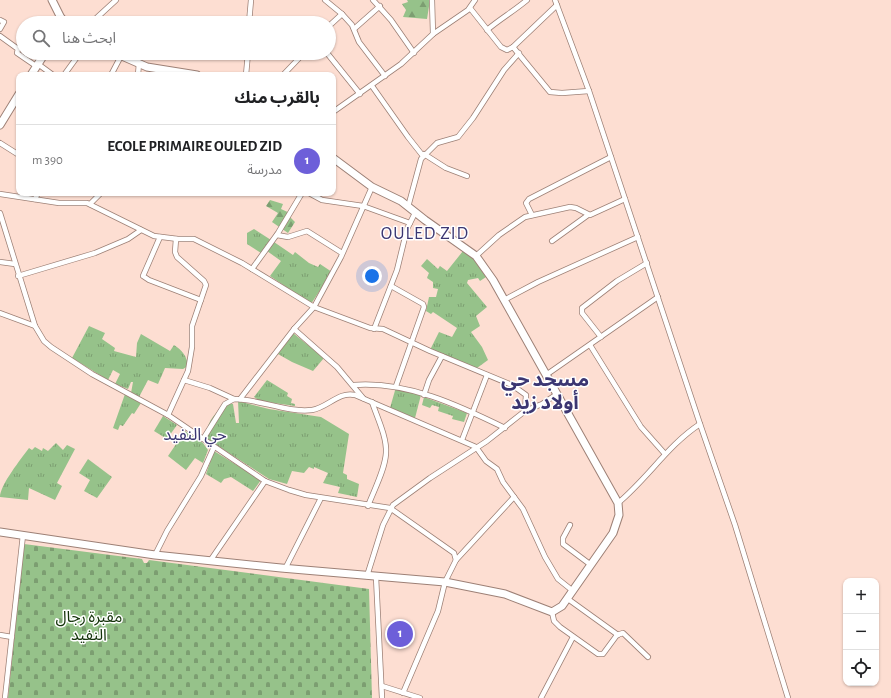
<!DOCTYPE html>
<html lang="ar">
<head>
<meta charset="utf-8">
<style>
	body { margin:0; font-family:"Alegreya Sans","Noto Sans Arabic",sans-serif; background:#f2f2f2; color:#202124; direction:rtl }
	.controls { position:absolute; right:12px; bottom:12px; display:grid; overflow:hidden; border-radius:8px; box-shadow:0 1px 3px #0004 }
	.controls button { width:36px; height:36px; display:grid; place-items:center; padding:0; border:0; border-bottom:1px solid #e0e0e0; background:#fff; color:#202124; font:20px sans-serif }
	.you { position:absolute; left:372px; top:276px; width:14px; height:14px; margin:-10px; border:3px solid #fff; border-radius:50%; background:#1a73e8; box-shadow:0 0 0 6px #1a73e833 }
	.badge { display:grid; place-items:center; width:26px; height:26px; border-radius:50%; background:#6d5fd9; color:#fff; font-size:13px; font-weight:700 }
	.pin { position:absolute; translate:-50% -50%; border:2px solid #fff; box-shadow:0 1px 4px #0006 }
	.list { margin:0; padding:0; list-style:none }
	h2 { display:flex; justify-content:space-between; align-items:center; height:52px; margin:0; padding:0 16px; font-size:17px }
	h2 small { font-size:13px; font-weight:400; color:#757577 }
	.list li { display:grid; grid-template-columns:26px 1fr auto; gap:12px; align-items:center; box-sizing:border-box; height:72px; padding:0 16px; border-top:1px solid #e0e0e0 }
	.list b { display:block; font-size:15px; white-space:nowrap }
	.list p { margin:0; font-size:13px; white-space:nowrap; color:#757577 }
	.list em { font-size:13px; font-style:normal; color:#757577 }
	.icon { flex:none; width:22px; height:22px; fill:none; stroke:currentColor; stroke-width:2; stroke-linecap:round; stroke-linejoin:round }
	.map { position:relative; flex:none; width:891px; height:698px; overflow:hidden; direction:ltr }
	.search { position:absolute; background:#fff; box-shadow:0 1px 3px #0004; left:16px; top:16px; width:320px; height:44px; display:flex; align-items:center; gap:10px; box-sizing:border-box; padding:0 14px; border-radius:22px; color:#757577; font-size:15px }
	.panel { position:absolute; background:#fff; box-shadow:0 1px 3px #0004; left:16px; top:72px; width:320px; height:124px; border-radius:8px; direction:rtl }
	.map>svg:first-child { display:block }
	.forest { fill:url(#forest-firs) }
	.cemetery { fill:url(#cemetery-stones) }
	.park { fill:url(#park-tufts) }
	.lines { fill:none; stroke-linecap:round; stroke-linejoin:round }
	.street-casing { stroke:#9d8076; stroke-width:6 }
	.secondary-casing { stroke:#9d8076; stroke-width:9 }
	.street { stroke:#fff; stroke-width:4.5 }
	.secondary { stroke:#fff; stroke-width:7 }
	.labels { text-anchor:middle; stroke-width:3; stroke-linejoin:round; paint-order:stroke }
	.park-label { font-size:16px; fill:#14330a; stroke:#fff }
	.neighbourhood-label { font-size:17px; fill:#3b3672; stroke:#fff }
	.quarter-label { font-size:18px; letter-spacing:1px; fill:#3b3672; stroke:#fff }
	.district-label { font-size:20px; font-weight:bold; fill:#3b3672; stroke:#fff }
</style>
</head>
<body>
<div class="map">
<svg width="891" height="698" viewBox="0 0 891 698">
	<defs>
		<pattern id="forest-firs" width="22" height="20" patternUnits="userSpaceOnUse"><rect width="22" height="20" fill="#96c28a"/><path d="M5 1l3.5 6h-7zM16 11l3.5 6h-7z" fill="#7c9e71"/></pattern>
		<pattern id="cemetery-stones" width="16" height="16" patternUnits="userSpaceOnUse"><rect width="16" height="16" fill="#96c28a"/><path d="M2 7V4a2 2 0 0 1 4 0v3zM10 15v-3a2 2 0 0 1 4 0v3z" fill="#7c9e71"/></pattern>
		<pattern id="park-tufts" width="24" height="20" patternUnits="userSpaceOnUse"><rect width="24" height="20" fill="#96c28a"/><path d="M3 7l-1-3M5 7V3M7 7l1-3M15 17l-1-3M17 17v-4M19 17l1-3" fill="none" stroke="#7c9e71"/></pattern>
	</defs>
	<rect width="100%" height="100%" fill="#fdded2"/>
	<g class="forest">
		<polygon points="407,0 430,0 427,19 403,17 406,10 402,4 408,2"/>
		<polygon points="270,200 283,204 281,209 292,214 290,217 295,222 288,233 272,222 278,213 266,206"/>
	</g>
	<polygon class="cemetery" points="24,544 142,559 144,563 147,563 149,560 369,589 372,698 8,698"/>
	<g class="park">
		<polygon points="254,229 271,240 261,253 247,244 247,233"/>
		<polygon points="274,242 293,255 295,252 309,263 318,267 320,264 332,272 311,304 270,276 281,261 267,251"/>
		<polygon points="463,251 475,260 486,277 480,281 478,278 468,280 467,283 487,307 476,316 480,326 471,332 482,347 488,360 477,368 430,350 439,332 452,337 457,328 433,312 431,314 426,311 429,297 436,297 438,289 433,288 433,282 427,278 429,273 421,266 427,259 438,269 440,266 447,271"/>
		<path d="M89 326 105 333 102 339 115 348 114 351 136 357 137 343 141 334 170 351 174 345C182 350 187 356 188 366L183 369 165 368 158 384 148 380 139 397 131 393 133 382H131L128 389 115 384 120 374 113 370 108 380 72 358Z"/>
		<polygon points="293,333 324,358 313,371 292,362 278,354"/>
		<polygon points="267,380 288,393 287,396 292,399 291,403 295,404 295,406 260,401 254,397"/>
		<polygon points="396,387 421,395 415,418 390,408"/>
		<polygon points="125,394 141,403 134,414 132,413 123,426 120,425 118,430 113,428"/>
		<polygon points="424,397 467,413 464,422 452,419 453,416 438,411 439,407 432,405 430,408 422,405"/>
		<path d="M238 401 269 409 321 417 349 434 343 473 347 475V479L359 484 357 497 338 493 340 487 323 483 328 473 314 467V469L309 467 304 473 292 471 287 484 269 479 207 439C205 422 216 411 229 403L233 404 236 423H239Z"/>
		<polygon points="163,416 177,425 167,439 154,431"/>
		<polygon points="185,431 203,443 208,450 203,463 195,458 186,470 168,456"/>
		<path d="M56 443 63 450 67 445 75 449 57 483 62 486 55 500 29 488 28 500 0 497C0 485 21 459 29 448L32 450 35 447 42 451 43 448 48 451Z"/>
		<polygon points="214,451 261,480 253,491 231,477 224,479 221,483 206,474"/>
		<polygon points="88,459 112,477 97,498 84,491 90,480 79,473"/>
	</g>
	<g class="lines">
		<defs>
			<g id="street">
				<polyline points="325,0 342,14"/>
				<polyline points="373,0 391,20 414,53"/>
				<polyline points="555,0 589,91 700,424 735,525 788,698"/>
				<polyline points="557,5 513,47 550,92 562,93 589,91"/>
				<polyline points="470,8 501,47 507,50 513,47"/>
				<polyline points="0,20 4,22 0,29"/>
				<polyline points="91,23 116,0"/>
				<polyline points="249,23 251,0"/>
				<polyline points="329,26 342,14 352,25 359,42 385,76"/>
				<polyline points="354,29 380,6"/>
				<path d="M487 30C500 19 514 11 527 0"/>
				<polyline points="433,34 468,10 475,0"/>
				<polyline points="0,36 18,49 17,53 36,66"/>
				<polyline points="327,53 360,94"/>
				<polyline points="38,64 53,75"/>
				<polyline points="64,75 80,53"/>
				<polyline points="111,75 121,56"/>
				<polyline points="138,75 139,63"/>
				<polyline points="246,75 248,53"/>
				<polyline points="283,75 304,53"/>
				<polyline points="372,86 408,137 423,156"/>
				<polyline points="333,112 401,64 433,34 432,0"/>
				<polyline points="0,143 19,155"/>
				<polyline points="424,154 446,168 467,176"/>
				<polyline points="309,193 322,200 363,206 410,223"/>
				<polyline points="0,194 59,203 87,203 154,236 178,239 194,239 242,263 314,307 370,328 383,329 430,351 512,385 526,395 525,411"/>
				<polyline points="35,199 38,193"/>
				<polyline points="90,204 101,193"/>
				<polyline points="408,207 421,159 437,143 458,137 473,118 504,70 519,53"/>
				<polyline points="0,213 35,326 44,341 51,347 92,374 168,415 265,481 289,490 306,495 390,508 454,553 456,560 445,582 438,611 403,693"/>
				<polyline points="532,215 526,203 529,199 611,157"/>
				<polyline points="277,235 288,237 307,231 342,253"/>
				<polyline points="160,237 143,276 149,280 201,300"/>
				<polyline points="552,241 588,215"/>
				<polyline points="476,256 499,235 525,217 570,207 576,208 590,215 625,199"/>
				<polyline points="0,262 15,264"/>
				<polyline points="252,269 278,233 302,193"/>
				<polyline points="18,276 95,253 128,239 141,230"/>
				<polyline points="391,286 423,304 424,307 396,386"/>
				<polyline points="504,300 538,282 638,237"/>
				<polyline points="0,313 35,326"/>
				<polyline points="294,329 337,367 363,398"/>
				<polyline points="374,329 397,270 407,229 415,213"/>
				<polyline points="601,337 582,313 582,308 617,281 647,263"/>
				<polyline points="590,345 641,427 665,454"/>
				<polyline points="546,375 658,297"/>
				<polyline points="184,380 210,388 234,399"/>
				<path d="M354 385C407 381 458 405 505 428"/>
				<polyline points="424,395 429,380 442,356"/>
				<polyline points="240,399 294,329 314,307 341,257 372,187"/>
				<polyline points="168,415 188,371 192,347 192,326 206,285 204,281 177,257 175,252 176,239"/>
				<path d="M203 439 225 404 234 399C259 399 287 413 312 410 327 408 339 391 355 395L476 447 486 461 497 469 503 482 523 509 545 557 558 579 573 591"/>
				<polyline points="462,440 487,375"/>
				<path d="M618 503C648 478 668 445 700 424"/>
				<path d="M368 506C374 490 385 470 386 453 387 437 377 417 372 402"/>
				<polyline points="570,525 563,538 563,544 591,565"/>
				<polyline points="155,555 167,531 201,476 214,447"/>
				<polyline points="456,560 514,497"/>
				<polyline points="210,561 265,481"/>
				<polyline points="285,569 321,498"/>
				<polyline points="367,576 383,525 393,505 430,478 487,441 525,411 542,404 557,394"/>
				<polyline points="376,577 382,698"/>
				<polyline points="568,599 618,635"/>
				<polyline points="552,612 554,621 560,627 598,654 603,654 617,635 623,633 648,657"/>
				<polyline points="0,635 12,637"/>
				<polyline points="382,686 420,698"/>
				<polyline points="5,698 23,535"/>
				<polyline points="541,698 573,637"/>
			</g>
			<g id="secondary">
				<polyline points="52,0 61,18 60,23"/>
				<polyline points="61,18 67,23"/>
				<polyline points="115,53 147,67 197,75"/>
				<polyline points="31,75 45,53"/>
				<polyline points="0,125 19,94"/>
				<polyline points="0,532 155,555 281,568 445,582 505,594 552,612 562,606 613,533 619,515 618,503 493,280 476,256 425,220 401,201 372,187 333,158"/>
			</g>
		</defs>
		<use href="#street" class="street-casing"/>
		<use href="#secondary" class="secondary-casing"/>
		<use href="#street" class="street"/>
		<use href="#secondary" class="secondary"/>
	</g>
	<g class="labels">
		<g class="park-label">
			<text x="89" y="622">مقبرة رجال<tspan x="89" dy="18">النفيد</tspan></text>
		</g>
		<g class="neighbourhood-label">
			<text x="195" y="440">حي النفيد</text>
		</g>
		<g class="quarter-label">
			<text x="425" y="239">OULED ZID</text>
		</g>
		<g class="district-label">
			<text x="545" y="386">مسجد حي<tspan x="545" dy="23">أولاد زيد</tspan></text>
		</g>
	</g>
</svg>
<div class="controls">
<button>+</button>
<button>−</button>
<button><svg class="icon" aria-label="locate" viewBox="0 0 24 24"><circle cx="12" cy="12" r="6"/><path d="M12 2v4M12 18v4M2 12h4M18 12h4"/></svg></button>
</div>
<div class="you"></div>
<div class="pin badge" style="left:400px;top:634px">1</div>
<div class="search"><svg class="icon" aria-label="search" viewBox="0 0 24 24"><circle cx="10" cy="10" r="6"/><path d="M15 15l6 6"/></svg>ابحث هنا</div>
<section class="panel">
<h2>بالقرب منك<small></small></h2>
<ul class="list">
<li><span class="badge">1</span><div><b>ECOLE PRIMAIRE OULED ZID</b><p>مدرسة</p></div><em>390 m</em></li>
</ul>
</section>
</div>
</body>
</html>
